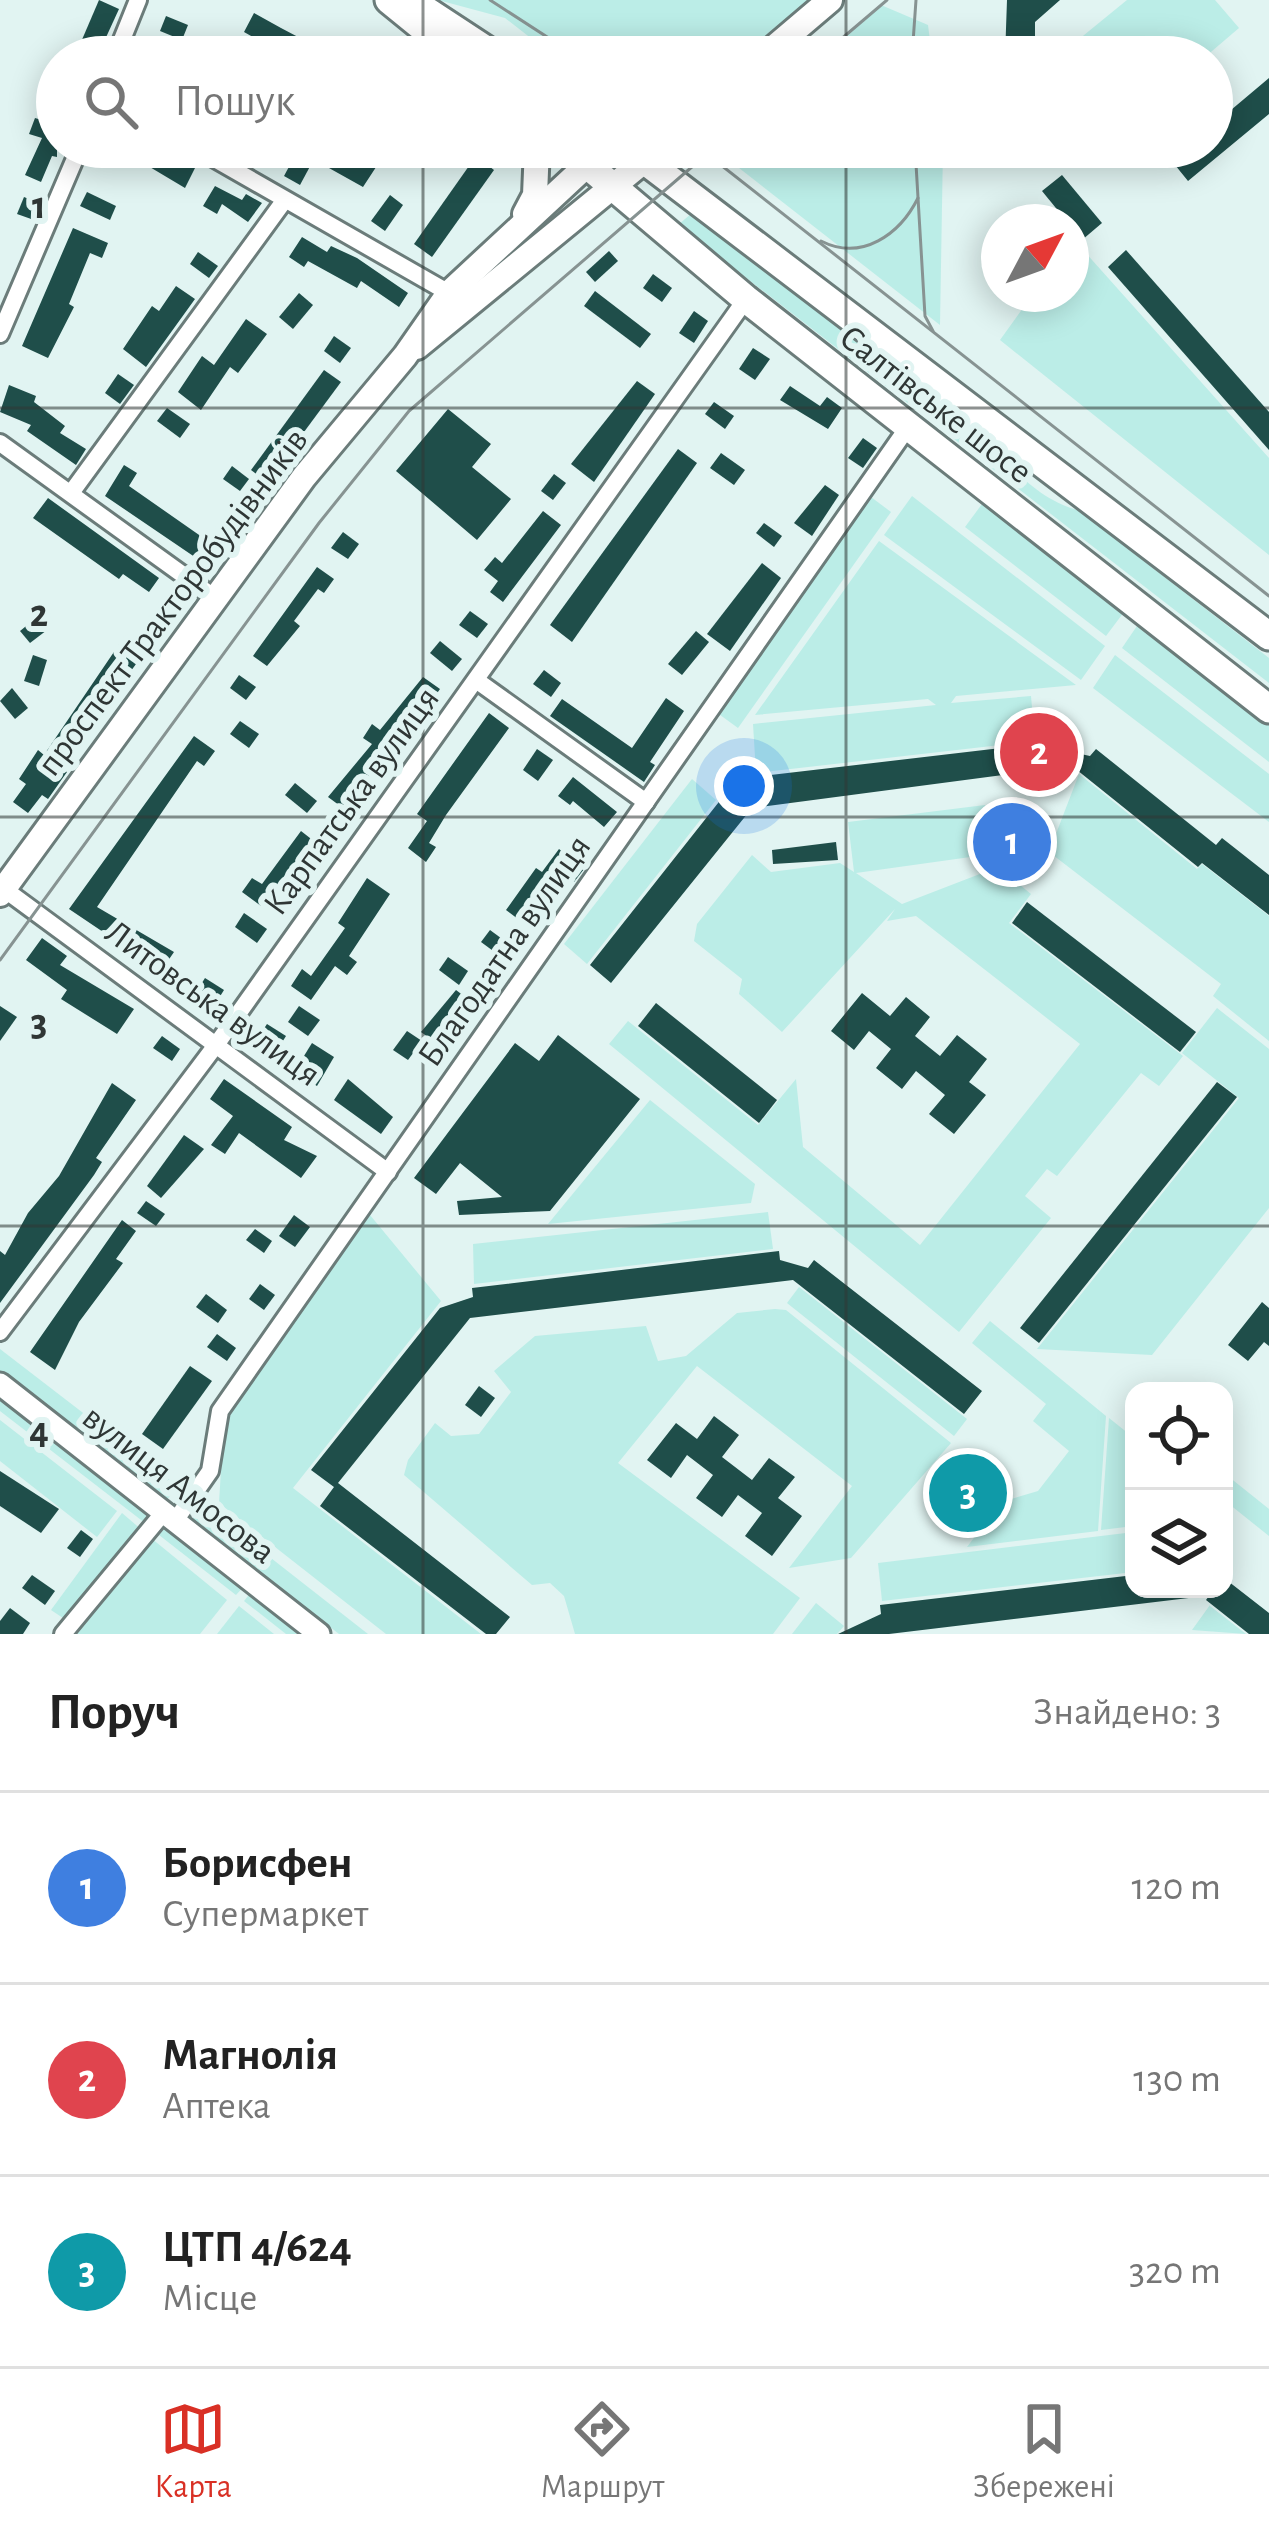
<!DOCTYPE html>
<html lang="uk">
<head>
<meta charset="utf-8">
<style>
	body { margin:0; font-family:"Alegreya Sans",sans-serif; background:#f2f2f2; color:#222 }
	.controls { position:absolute; right:36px; bottom:36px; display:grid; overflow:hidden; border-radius:24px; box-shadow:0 6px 30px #0003 }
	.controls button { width:108px; height:108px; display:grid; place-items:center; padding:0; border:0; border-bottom:3px solid #e0e0e0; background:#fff; color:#222; font:60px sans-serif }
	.compass { position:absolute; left:981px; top:204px; width:108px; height:108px; border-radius:50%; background:#fff; box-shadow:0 6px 30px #0003; rotate:49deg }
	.you { position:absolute; left:744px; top:786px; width:42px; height:42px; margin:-30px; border:9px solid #fff; border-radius:50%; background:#1a73e8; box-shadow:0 0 0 18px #1a73e833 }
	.badge { display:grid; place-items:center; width:78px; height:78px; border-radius:50%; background:#d93025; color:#fff; font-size:39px; font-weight:700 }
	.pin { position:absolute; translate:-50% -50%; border:6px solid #fff; box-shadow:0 3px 12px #0006 }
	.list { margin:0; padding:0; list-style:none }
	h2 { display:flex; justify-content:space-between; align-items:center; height:156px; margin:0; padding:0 48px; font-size:51px }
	h2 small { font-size:39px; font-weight:400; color:#767676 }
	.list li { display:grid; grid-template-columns:78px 1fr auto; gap:36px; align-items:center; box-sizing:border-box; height:192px; padding:0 48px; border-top:3px solid #e0e0e0 }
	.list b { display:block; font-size:45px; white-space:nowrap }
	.list p { margin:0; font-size:39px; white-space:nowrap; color:#767676 }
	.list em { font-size:39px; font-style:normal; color:#767676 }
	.icon { flex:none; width:66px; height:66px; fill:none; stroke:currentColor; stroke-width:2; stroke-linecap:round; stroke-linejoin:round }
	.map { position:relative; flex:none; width:1269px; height:1634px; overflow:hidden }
	.search { position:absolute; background:#fff; box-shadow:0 6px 30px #0003; left:36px; right:36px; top:36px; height:132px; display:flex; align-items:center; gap:30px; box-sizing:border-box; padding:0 42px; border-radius:66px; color:#767676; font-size:45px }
	.sheet { height:732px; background:#fff }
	nav { display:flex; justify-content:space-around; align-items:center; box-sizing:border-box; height:168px; border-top:3px solid #e0e0e0; background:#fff; font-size:33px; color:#767676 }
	nav a { display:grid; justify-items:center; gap:6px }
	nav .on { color:#d93025 }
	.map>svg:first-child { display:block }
	.green { fill:#bbede7 }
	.building { fill:#1f4e4a }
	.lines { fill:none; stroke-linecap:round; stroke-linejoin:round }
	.minor-casing { stroke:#6b7c7a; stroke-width:22 }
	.tertiary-casing { stroke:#6b7c7a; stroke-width:27 }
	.secondary-casing { stroke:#6b7c7a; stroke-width:30 }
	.primary-casing { stroke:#6b7c7a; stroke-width:33 }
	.minor { stroke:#fff; stroke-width:16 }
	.tertiary { stroke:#fff; stroke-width:21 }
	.secondary { stroke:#fff; stroke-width:24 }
	.primary { stroke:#fff; stroke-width:27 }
	.tram { stroke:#879392; stroke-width:3 }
	.grid { fill:none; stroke:#2f3635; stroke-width:3; stroke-opacity:0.55 }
	.labels { text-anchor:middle; stroke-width:12; stroke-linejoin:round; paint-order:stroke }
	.street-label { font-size:36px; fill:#2f3635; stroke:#e1f4f2 }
	.grid-label { font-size:39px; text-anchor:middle; font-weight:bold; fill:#2f3635; stroke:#e1f4f2; stroke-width:12; stroke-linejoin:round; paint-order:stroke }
</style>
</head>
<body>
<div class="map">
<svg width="1269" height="1634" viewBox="0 0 1269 1634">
	<rect width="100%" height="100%" fill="#e1f4f2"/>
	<g class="green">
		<polygon points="438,0 810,0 740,57 555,57 505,18"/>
		<polygon points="1127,0 1215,0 1239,28 1205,57 1092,57 1078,40"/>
		<polygon points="881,5 928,25 932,57 822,57"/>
		<polygon points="720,147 943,147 940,325 716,150"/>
		<path d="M692 213 1006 454C1016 479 1052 504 1078 510L1269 658V683L678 225Z"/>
		<polygon points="1084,251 1269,458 1269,555 1000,340 1033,294 1071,294 1071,262"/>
		<polygon points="867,494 891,512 738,728 716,712"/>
		<polygon points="912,496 1105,646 1081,680 884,535"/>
		<polygon points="982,504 1124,612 1106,636 965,527"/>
		<polygon points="879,541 1076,685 956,696 951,703 1031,696 1035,741 756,773 753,724 936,705 928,699 755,715"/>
		<polygon points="1139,623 1269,723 1269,762 1122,648"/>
		<polygon points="1115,655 1269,774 1269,822 1093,688"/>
		<polygon points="1079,774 1197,869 1202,864 1269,916 1269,1041 1213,996 1221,984 1049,852"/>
		<polygon points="692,779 716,800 587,964 564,944"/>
		<polygon points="985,805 992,854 856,873 902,904 998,867 1031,894 1009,923 1183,1056 1159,1086 1141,1073 1057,1176 1047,1169 1025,1196 1051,1218 959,1332 609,1044 628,1021 758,1125 796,1079 803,1147 920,1245 1080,1044 916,916 887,921 895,909 782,1032 739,994 742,979 694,941 697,924 752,855 771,872 840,863 854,872 848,822"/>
		<polygon points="1217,1008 1269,1049 1269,1208 1152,1355 1037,1349 1239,1098 1182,1053"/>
		<polygon points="650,1100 755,1184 751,1203 548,1224"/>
		<polygon points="768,1212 773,1249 474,1284 473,1244"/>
		<polygon points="370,1215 441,1301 293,1488 481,1634 386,1634 219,1503 224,1420"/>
		<polygon points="799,1287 967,1419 954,1436 787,1303"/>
		<polygon points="775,1309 786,1310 951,1443 851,1558 789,1568 852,1486 697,1366 618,1463 800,1598 773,1634 575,1634 564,1596 550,1583 532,1585 404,1475 408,1460 435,1423 451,1436 479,1434 511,1392 494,1371 535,1336 646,1326 658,1361 686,1356 737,1313"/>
		<polygon points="990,1321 1106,1416 1098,1531 967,1547 1001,1502 1038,1491 1069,1451 1033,1421 1046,1404 972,1343"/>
		<polygon points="0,1349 178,1486 166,1501 0,1373"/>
		<polygon points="0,1396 153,1513 145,1523 0,1411"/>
		<polygon points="1109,1418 1134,1438 1134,1526 1101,1530"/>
		<polygon points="0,1420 117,1511 97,1537 0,1461"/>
		<polygon points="1224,1473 1269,1509 1269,1536 1224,1500"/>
		<polygon points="203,1505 368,1634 339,1634 192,1519"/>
		<polygon points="122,1513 143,1531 69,1622 51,1610"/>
		<polygon points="168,1524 245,1585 236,1595 159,1535"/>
		<polygon points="1134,1532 1134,1572 882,1601 878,1563"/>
		<polygon points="151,1538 227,1600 200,1634 75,1634"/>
		<polygon points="252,1591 306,1634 286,1634 244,1601"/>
		<polygon points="816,1603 844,1626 837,1634 792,1634"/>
		<polygon points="1210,1605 1210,1606 1246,1634 1192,1630"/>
		<polygon points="239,1606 274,1634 217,1634"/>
	</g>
	<g class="building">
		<polygon points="99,0 119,9 97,57 78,49"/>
		<polygon points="1007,0 1060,0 1035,22 1035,57 1005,57"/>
		<polygon points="254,13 281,28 336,57 294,57 258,40 244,32"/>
		<polygon points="166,16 188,25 182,40 160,31"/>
		<polygon points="1269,78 1269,114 1188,181 1171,160 1187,147 1212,147 1212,126"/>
		<polygon points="57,92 57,157 52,156 41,182 25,175 42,138 29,134 35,118 45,121"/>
		<polygon points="94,147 166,147 197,164 185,188 128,154 124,162"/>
		<polygon points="329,147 358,161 364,151 380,161 363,187 320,163"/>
		<polygon points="427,147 448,147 434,167 420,157"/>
		<polygon points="298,150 314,159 300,185 284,176"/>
		<polygon points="476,156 494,170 432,257 414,244"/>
		<polygon points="1062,175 1102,223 1082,240 1042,191"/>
		<polygon points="215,186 242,200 246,194 262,203 248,222 222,204 217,214 203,206"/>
		<polygon points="87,192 116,206 110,220 80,206"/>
		<polygon points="390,195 403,205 385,231 371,221"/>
		<polygon points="24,197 41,204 34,220 17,214"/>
		<polygon points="73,228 108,243 102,258 90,253 69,304 74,307 48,358 22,346"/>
		<polygon points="302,237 327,252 331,246 357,258 408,293 399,307 361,281 357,288 308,261 304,267 289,257"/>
		<polygon points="1126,250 1269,412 1269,450 1108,267"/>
		<polygon points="609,251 618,261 595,282 586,272"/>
		<polygon points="198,252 218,266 209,278 190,264"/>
		<polygon points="653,274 672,288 662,302 643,288"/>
		<polygon points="176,286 195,299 146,367 123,349 152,306 159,311"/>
		<polygon points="595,291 651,334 640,348 584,306"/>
		<polygon points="299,293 313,305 293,329 279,317"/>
		<polygon points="694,311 708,321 694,343 679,333"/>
		<polygon points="246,319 267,334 238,373 230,367 201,410 178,392 202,356 214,365"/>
		<polygon points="334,336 351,348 340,363 324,351"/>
		<polygon points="753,348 770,359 755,380 739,369"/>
		<polygon points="324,370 341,382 267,482 251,470"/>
		<polygon points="118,374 134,385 120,404 105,393"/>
		<polygon points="637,381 655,394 594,482 571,464"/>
		<polygon points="9,385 36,396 34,402 65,426 60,433 86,449 76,465 27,431 31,425 0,412"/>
		<polygon points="790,386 820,406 827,397 842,408 828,429 780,400"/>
		<polygon points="714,402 734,416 725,429 705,414"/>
		<polygon points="167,408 190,424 180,438 157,421"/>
		<polygon points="448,409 491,444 472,467 511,499 477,540 396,471"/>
		<polygon points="863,438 877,448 863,468 848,458"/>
		<polygon points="678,449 697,463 572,642 550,625"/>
		<polygon points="721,453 745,470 734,485 710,468"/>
		<polygon points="124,465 137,473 129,486 202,537 206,532 223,544 208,566 105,496"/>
		<polygon points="232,466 249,479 240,491 223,479"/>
		<polygon points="554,474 566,483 553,500 541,491"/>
		<polygon points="825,485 839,495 812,536 794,523"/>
		<polygon points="48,498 159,578 149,592 123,574 119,579 33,518"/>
		<polygon points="543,511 561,525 503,602 490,592 498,581 484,570 495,557 502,563"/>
		<polygon points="764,523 782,536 774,547 756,533"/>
		<polygon points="343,532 359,544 348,559 331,548"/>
		<polygon points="762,563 781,578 730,651 707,634"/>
		<polygon points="317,567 334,579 324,593 318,589 294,621 300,626 267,666 253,656"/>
		<polygon points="470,611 488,624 477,638 459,625"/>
		<polygon points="41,614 51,627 30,643 20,631"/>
		<polygon points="696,631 709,642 682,675 668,664"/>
		<polygon points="440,641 462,659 452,671 430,653"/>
		<polygon points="120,643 139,660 60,767 67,772 48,799 42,795 28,813 13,802 26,784 19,779 38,750 44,755"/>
		<polygon points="33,655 47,660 39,686 24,681"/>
		<polygon points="544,670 561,683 551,697 533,684"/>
		<polygon points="239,675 256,687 246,700 230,688"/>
		<polygon points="423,677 440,689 431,702 425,698 395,741 399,743 389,757 384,753 347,811 328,797 372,744 363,738 372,724 380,730"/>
		<polygon points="12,688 28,708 15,719 0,701"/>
		<polygon points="666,698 684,711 650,762 655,765 644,782 550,716 562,699 632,748"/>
		<polygon points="489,713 509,728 446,815 429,843 436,847 426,862 408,848 427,821 417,814"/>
		<polygon points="240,721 259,734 249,748 230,734"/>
		<polygon points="194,736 215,751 204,766 197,761 97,907 174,952 161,971 69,909"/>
		<polygon points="1061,741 1062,749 1076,753 1090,756 1096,749 1216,845 1222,838 1269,875 1269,915 1202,863 1198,867 1072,766 752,808 611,983 590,965 722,798 755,787 754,777"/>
		<polygon points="537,749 553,760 538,781 523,770"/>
		<polygon points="573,777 617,812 604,827 573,801 570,805 558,796"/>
		<polygon points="295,783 317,801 307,813 285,795"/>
		<polygon points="1012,827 1025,836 1012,856 998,847"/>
		<polygon points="301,831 324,849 298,885 285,875 261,906 242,892 252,878 262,884"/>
		<polygon points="836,842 838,860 773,864 772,850"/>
		<polygon points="559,849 584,869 574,882 565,875 526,925 506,910 536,868 542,872"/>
		<polygon points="367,878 390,894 349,956 357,962 347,975 335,966 311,1000 291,986 302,969 311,976 345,928 338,923"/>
		<polygon points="1027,902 1196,1032 1180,1052 1012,923"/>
		<polygon points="244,913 267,929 257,943 235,927"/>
		<polygon points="490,930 509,944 500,956 481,942"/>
		<polygon points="42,938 67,956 60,965 134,1009 117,1034 61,999 67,990 26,960"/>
		<polygon points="448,957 468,971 459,985 439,970"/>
		<polygon points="205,978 224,990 212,1009 193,997"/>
		<polygon points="456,990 473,1003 441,1047 421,1032"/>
		<polygon points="862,993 890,1016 906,997 930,1017 915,1036 940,1056 957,1035 987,1059 969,1082 986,1095 954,1134 929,1114 945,1095 916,1071 902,1089 876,1068 891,1049 869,1031 854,1050 831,1031"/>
		<polygon points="656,1003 777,1100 759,1123 638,1026"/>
		<polygon points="0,1006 17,1017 0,1041"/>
		<polygon points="299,1006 320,1020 308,1036 288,1022"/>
		<polygon points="267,1024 286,1036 274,1055 255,1042"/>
		<polygon points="407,1031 422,1041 408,1060 393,1050"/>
		<polygon points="558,1035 640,1099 550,1211 459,1215 457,1201 502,1197 460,1163 436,1194 414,1178 515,1043 539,1061"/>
		<polygon points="162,1036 180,1049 172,1061 153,1048"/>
		<polygon points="312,1043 334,1057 317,1086 294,1072"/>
		<polygon points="224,1079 292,1127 284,1140 317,1156 301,1178 239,1133 225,1154 211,1145 233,1116 210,1099"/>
		<polygon points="348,1079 393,1117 381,1134 334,1100"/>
		<polygon points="1217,1082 1237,1097 1039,1343 1020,1328"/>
		<polygon points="112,1083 136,1100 96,1158 102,1162 94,1175 0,1303 0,1251 5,1255 28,1213 59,1176"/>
		<polygon points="184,1135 204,1149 161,1198 147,1186"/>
		<polygon points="146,1201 165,1214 156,1226 137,1213"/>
		<polygon points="294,1215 310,1227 295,1247 279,1236"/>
		<polygon points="122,1220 136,1231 116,1259 123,1263 79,1322 55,1370 30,1352"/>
		<polygon points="255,1229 272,1241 264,1253 246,1240"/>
		<polygon points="779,1251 780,1260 808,1268 814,1260 982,1391 964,1414 793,1280 470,1318 338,1483 510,1617 496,1634 486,1634 320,1506 334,1487 311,1470 440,1308 473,1297 472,1288"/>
		<polygon points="260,1284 275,1295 264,1310 249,1299"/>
		<polygon points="206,1294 227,1310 218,1323 196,1307"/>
		<polygon points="1262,1302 1269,1308 1269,1346 1264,1342 1248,1361 1228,1345"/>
		<polygon points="217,1334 236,1348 227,1361 207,1347"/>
		<polygon points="190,1366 212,1381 163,1449 142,1434"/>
		<polygon points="479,1386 495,1398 481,1417 465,1405"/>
		<polygon points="714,1416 739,1435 722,1457 752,1480 769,1458 795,1477 778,1498 802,1516 772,1556 745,1536 762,1513 738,1495 722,1517 696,1498 713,1475 687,1455 671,1478 647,1460 676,1423 697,1439"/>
		<polygon points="952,1462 1001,1500 983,1523 934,1485"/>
		<polygon points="0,1471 59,1509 41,1533 0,1506"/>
		<polygon points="81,1530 93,1539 80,1557 67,1548"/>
		<polygon points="32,1575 55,1591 45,1605 22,1588"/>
		<polygon points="1134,1575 1134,1589 1197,1589 1197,1597 889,1634 838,1634 881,1614 880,1605"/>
		<polygon points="1224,1578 1269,1613 1269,1634 1249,1634 1206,1600 1214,1589 1224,1589"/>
		<polygon points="10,1608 30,1623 23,1634 0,1634 0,1621"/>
	</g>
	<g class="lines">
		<defs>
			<g id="minor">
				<polyline points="115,57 138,0"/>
				<polyline points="194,147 449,293"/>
				<polyline points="0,334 80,147"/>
				<polyline points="0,443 215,598"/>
				<polyline points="71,493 284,201"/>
				<polyline points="476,680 646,802"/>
				<polyline points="0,886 388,1172"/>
				<polyline points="0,1332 216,1045 746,299"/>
				<polyline points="175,1521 210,1471 220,1411 908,427"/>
				<polyline points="63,1634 164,1512"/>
			</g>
			<polyline id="tertiary" points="0,1384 319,1634"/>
			<g id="secondary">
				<polyline points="763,57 830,0"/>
				<polyline points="525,214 535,195 537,147"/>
				<polyline points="417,347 661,147"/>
				<polyline points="0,894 304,477 405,356 449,293 587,165 618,147"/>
			</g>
			<g id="primary">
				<polyline points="389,0 459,57"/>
				<polyline points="410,0 497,57"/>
				<polyline points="566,147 746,299 1269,709"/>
				<polyline points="627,147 1269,636"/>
			</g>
		</defs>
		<use href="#minor" class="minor-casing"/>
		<use href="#tertiary" class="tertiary-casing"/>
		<use href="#secondary" class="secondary-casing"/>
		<use href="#primary" class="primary-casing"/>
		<use href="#minor" class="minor"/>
		<use href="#tertiary" class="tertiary"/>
		<use href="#secondary" class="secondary"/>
		<use href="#primary" class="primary"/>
		<g class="tram">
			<polyline points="490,0 578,57"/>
			<polyline points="820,57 887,0"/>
			<polyline points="912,57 916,0"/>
			<polyline points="698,147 1269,596"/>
			<polyline points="915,147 925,316 933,331"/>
			<path d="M821 241C862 262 900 234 918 198"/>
			<polyline points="0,960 319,523 409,411 715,147"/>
		</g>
	</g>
	<path class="grid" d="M423 0V57M846 0V57M423 147V1634M846 147V1634M0 408H1269M0 817H1269M0 1226H1269"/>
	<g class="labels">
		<g class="street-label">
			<text transform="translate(937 403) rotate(38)" y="13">Салтівське шосе</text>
			<text transform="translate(171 601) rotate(-53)" y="13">проспект Тракторобудівників</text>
			<text transform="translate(350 800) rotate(-54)" y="13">Карпатська вулиця</text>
			<text transform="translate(503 950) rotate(-55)" y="13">Благодатна вулиця</text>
			<text transform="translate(214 1002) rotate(36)" y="13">Литовська вулиця</text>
			<text transform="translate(180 1483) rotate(38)" y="13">вулиця Амосова</text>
		</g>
	</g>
	<g class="grid-label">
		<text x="39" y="218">1</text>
		<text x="39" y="626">2</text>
		<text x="39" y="1035">3</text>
		<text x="39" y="1443">4</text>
	</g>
</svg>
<div class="controls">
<button><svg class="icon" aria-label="locate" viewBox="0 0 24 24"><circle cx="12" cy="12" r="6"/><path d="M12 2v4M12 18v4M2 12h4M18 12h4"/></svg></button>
<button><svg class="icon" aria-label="layers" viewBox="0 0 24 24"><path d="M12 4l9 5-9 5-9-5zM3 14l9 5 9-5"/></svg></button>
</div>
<svg class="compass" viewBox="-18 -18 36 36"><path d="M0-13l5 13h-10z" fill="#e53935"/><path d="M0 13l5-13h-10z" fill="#767676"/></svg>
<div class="you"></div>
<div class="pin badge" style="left:1012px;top:842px;background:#3f7fe0">1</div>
<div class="pin badge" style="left:1039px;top:752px;background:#e0444e">2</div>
<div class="pin badge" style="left:968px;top:1493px;background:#0f9aa8">3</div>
<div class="search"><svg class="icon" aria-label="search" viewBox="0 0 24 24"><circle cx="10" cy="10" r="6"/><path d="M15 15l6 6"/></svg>Пошук</div>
</div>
<section class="sheet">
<h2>Поруч<small>Знайдено: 3</small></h2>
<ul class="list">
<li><span class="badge" style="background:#3f7fe0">1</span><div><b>Борисфен</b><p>Супермаркет</p></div><em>120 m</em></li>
<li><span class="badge" style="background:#e0444e">2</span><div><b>Магнолія</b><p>Аптека</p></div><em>130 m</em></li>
<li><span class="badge" style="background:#0f9aa8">3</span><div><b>ЦТП 4/624</b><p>Місце</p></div><em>320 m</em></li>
</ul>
</section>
<nav>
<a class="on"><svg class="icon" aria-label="map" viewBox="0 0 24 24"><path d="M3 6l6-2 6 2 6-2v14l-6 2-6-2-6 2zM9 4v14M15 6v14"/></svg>Карта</a>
<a><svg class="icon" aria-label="directions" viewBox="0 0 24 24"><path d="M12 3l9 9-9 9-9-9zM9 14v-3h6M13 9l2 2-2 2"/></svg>Маршрут</a>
<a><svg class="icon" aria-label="saved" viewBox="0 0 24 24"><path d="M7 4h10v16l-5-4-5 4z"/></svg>Збережені</a>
</nav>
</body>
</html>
